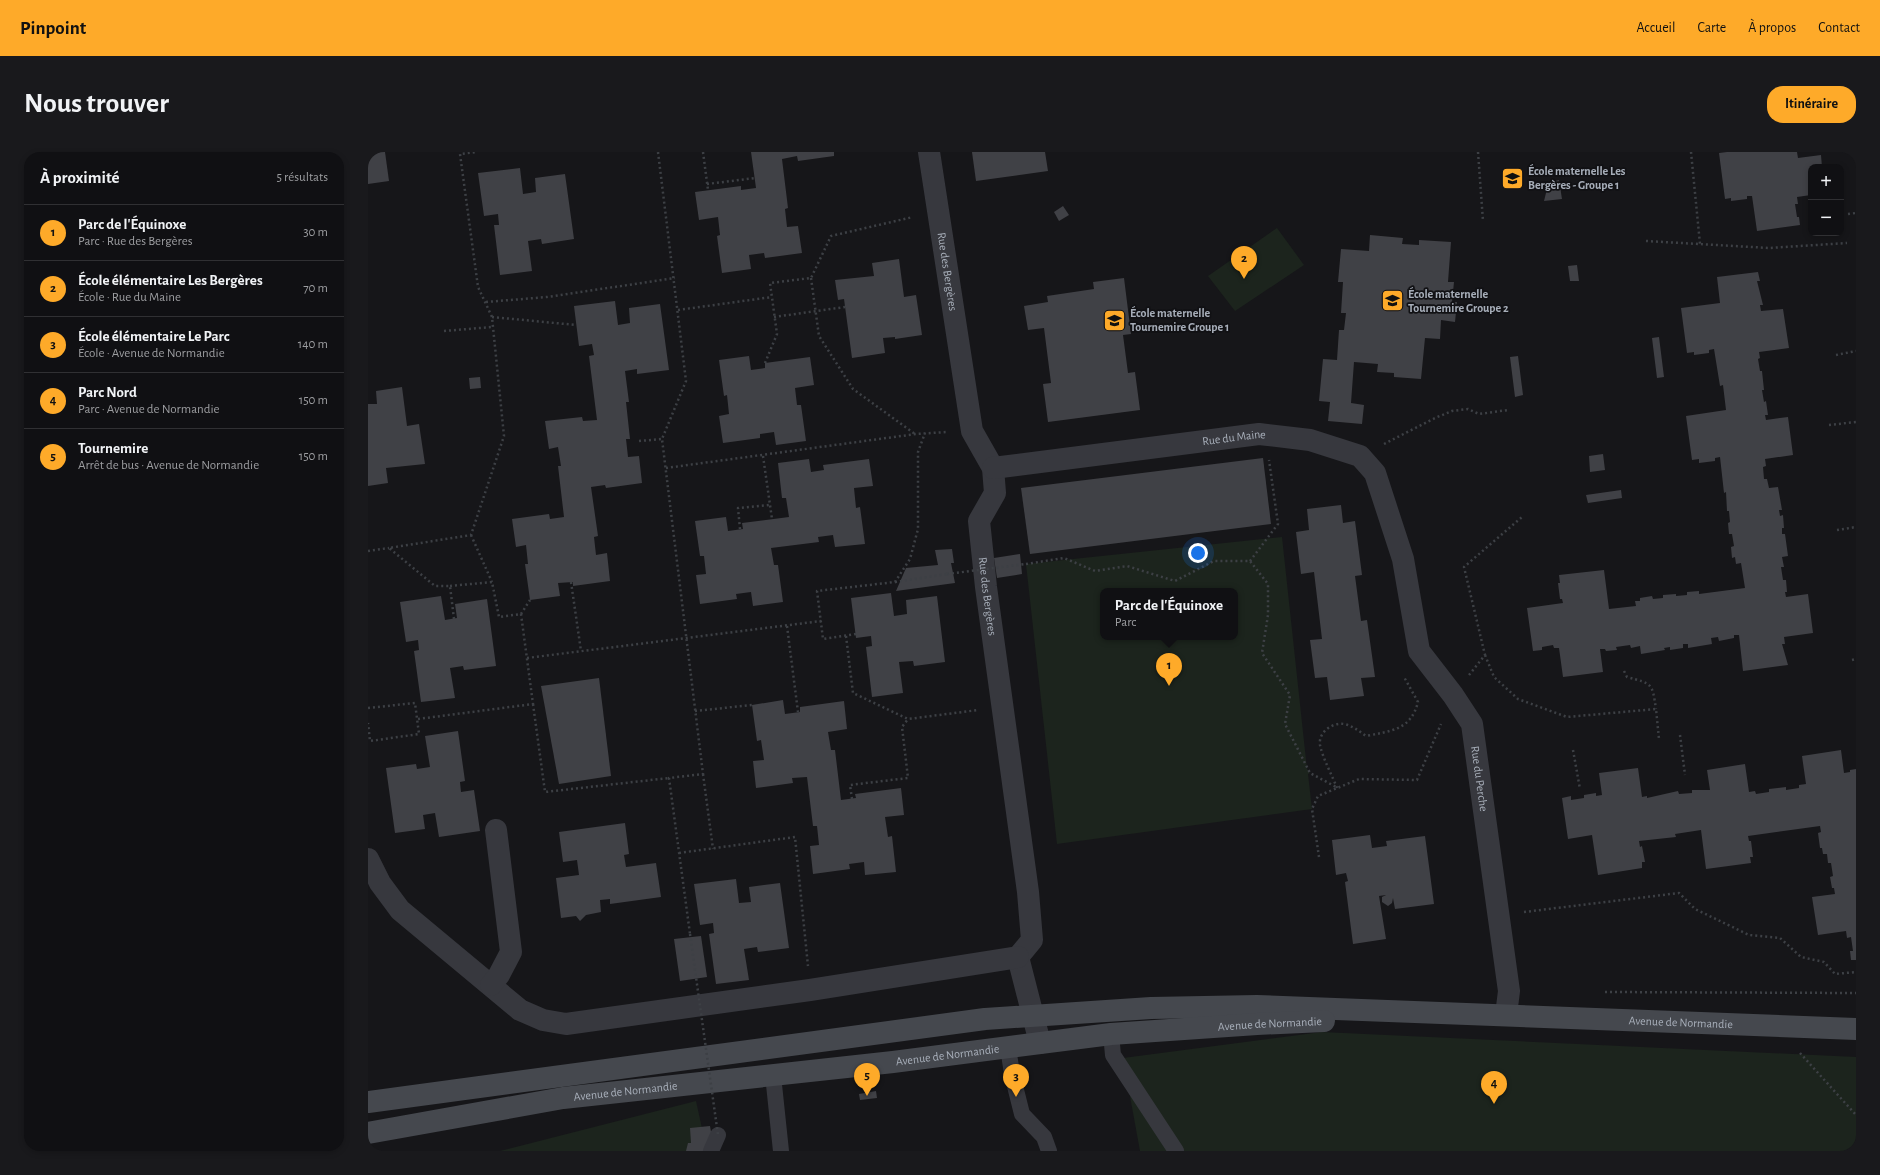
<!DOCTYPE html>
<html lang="fr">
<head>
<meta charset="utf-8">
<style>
	body { margin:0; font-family:"Alegreya Sans",sans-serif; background:#19191c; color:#f1f3f6 }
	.controls { position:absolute; right:12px; top:12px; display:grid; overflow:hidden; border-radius:8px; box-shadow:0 2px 6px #0003 }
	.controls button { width:36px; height:36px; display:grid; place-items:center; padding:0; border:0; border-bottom:1px solid #303033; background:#101013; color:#f1f3f6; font:20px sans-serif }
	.you { position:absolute; left:830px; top:401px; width:14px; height:14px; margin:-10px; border:3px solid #fff; border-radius:50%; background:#1a73e8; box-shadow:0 0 0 6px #1a73e833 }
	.badge { display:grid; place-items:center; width:26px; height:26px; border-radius:50%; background:#feaa29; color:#111; font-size:13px; font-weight:700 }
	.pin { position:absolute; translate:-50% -33px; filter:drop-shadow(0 1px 2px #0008) }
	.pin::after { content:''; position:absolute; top:21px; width:14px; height:12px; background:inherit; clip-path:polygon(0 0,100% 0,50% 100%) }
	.popup { position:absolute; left:732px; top:436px; width:138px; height:52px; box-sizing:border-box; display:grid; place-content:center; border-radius:8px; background:#101013; filter:drop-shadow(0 1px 3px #0005); font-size:13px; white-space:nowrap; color:#9c9da0 }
	.popup b { font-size:15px; color:#f1f3f6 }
	.popup::after { content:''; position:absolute; left:50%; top:100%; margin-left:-8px; border:8px solid transparent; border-top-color:#101013 }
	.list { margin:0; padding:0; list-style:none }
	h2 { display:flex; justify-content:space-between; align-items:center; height:52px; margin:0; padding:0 16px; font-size:17px }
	h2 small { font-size:13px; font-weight:400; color:#9c9da0 }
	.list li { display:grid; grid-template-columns:26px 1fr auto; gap:12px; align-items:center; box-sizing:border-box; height:56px; padding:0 16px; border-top:1px solid #303033 }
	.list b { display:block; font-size:15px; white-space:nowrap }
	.list p { margin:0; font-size:13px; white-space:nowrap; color:#9c9da0 }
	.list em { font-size:13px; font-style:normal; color:#9c9da0 }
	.map { position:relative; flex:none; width:1488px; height:999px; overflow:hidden; border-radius:16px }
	header { display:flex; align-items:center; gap:24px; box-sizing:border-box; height:56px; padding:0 20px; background:#feaa29; color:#111 }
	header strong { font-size:19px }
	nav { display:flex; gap:22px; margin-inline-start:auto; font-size:14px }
	.intro { display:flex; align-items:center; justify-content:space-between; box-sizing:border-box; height:96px; padding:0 24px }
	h1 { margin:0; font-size:28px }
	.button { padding:10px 18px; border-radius:16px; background:#feaa29; color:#111; font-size:14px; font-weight:700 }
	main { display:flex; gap:24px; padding:0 24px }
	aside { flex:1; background:#101013; border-radius:16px; box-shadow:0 2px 6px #0003 }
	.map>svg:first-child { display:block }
	.green { fill:#1c241d; fill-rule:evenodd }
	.building { fill:#404146 }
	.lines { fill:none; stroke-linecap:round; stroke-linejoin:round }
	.path { stroke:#3d4045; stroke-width:2.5; stroke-dasharray:2 3; stroke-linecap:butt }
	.lane { stroke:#37383e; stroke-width:16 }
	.street { stroke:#37383e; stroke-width:22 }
	.secondary { stroke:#45484e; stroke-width:22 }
	.path-bridge { stroke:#3d4045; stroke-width:2.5; stroke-dasharray:2 3; stroke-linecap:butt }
	.labels { text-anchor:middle; stroke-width:3.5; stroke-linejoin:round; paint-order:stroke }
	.poi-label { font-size:12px; font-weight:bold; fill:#a7aeb9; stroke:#111114; text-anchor:start }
	.street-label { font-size:12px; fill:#a7aeb9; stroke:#111114 }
</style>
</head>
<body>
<header>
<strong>Pinpoint</strong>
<nav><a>Accueil</a><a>Carte</a><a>À propos</a><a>Contact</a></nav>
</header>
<div class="intro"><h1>Nous trouver</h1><a class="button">Itinéraire</a></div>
<main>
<aside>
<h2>À proximité<small>5 résultats</small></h2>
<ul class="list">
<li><span class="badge">1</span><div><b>Parc de l'Équinoxe</b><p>Parc · Rue des Bergères</p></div><em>30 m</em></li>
<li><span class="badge">2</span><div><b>École élémentaire Les Bergères</b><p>École · Rue du Maine</p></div><em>70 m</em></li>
<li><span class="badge">3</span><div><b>École élémentaire Le Parc</b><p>École · Avenue de Normandie</p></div><em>140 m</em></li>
<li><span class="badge">4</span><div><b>Parc Nord</b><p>Parc · Avenue de Normandie</p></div><em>150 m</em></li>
<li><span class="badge">5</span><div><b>Tournemire</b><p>Arrêt de bus · Avenue de Normandie</p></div><em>150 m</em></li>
</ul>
</aside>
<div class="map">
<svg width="1488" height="999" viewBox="0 0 1488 999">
	<rect width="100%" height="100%" fill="#161619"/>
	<g class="green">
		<polygon points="909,76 936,113 867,159 840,124"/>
		<path d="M914 385 939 617 942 621 940 622 944 657 689 692 658 412ZM735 439H867V485H735Z"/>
		<polygon points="954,880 1488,905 1488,999 772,999 755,906"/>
		<polygon points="328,949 339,999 132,999"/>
	</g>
	<g class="building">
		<polygon points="0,0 17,0 21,29 0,32"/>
		<polygon points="383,0 466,0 466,4 430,9 429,4 414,7 420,56 417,57 419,75 430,74 434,101 397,106 396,101 381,103 383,117 354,121 349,84 352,83 350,65 331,68 327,40 373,34 373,38 388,36"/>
		<polygon points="604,0 677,0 680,19 608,29"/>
		<polygon points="1359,0 1429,0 1430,6 1453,3 1454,15 1443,15 1443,43 1429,45 1430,52 1427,52 1429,65 1431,65 1432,73 1389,79 1384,44 1379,44 1379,47 1363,49 1363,46 1357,47 1351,1"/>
		<polygon points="152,16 155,42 168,40 167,26 197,22 206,87 174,92 173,87 160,89 164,119 132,123 126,73 131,73 130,62 116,64 110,21"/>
		<polygon points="1191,28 1194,47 1176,49 1179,37 1187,29"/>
		<polygon points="695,54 701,63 691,69 686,60"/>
		<polygon points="1002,83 1035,86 1034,92 1051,93 1051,88 1083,90 1080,130 1086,130 1084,150 1089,150 1087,170 1073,168 1072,187 1057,186 1053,227 1026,225 1026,221 1009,220 1010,212 986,210 983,251 996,253 994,272 960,269 962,250 951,249 955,207 969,208 971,178 976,178 978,161 973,161 975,130 970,130 973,97 1001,99"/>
		<polygon points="531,107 536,145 548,143 554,183 527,187 527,185 515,186 517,201 484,206 476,147 470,148 467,128 506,124 504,111"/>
		<polygon points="1209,113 1211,129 1202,129 1200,114"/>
		<polygon points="1390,120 1392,129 1389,129 1395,153 1392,153 1393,159 1415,157 1421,196 1391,200 1392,206 1390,207 1392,219 1394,219 1396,238 1394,238 1396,250 1398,249 1400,263 1397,263 1398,268 1420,265 1425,303 1397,307 1398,314 1395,315 1396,327 1399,327 1401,336 1410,335 1414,358 1411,358 1412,364 1415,363 1416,376 1414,376 1414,382 1417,382 1420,404 1414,405 1416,415 1413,415 1415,428 1418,428 1419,440 1417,440 1418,445 1440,442 1445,481 1416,485 1417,492 1414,492 1420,513 1375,519 1371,483 1366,483 1366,486 1351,489 1350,485 1343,486 1344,492 1320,496 1320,492 1315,492 1315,496 1302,498 1302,495 1296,496 1297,498 1273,502 1272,494 1263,496 1262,493 1248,495 1249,498 1238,499 1237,497 1232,497 1235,520 1195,525 1191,496 1186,496 1185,493 1174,495 1174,498 1165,499 1159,456 1195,451 1194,447 1192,447 1190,431 1192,431 1191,423 1236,418 1241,457 1268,454 1267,449 1272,449 1272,446 1284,444 1285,447 1295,446 1295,443 1308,442 1308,444 1319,443 1319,440 1331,439 1331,442 1377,436 1373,411 1368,412 1367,405 1364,406 1363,395 1366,394 1364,382 1361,382 1360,371 1362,370 1361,359 1359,359 1358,340 1356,341 1352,305 1347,306 1347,309 1331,311 1331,307 1324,308 1318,264 1358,258 1355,233 1352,234 1346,197 1341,198 1341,201 1326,203 1326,200 1319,201 1313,156 1352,151 1349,125"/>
		<polygon points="756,126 763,182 755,183 760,221 767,220 772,258 680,270 675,232 683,231 676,176 660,178 656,154 680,150 679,144 726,137 725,130"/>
		<polygon points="247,149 250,173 262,171 261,156 292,152 301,218 269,222 269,217 257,219 261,250 258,250 262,287 258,287 260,305 271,304 274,331 238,336 237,333 223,335 230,384 226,385 228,403 239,401 242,429 205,434 205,430 190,431 192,444 162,448 157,412 160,412 158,393 148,395 144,367 181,362 182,367 196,365 190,314 193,314 190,295 181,297 177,269 214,265 215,269 229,268 221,204 226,203 224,192 211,194 206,154"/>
		<polygon points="1291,185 1296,225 1289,226 1284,186"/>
		<polygon points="381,204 383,218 397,216 397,211 442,205 446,233 427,236 429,253 433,253 438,289 408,293 406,280 392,282 392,286 355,291 351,264 361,262 359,243 356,244 351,208"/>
		<polygon points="1150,204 1155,243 1147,245 1142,205"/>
		<polygon points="112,225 113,236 102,237 101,226"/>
		<polygon points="34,235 39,274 51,272 57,312 18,316 20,331 0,334 0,252 9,252 8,239"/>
		<polygon points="1235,302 1237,318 1222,320 1221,304"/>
		<polygon points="895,306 903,372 662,402 653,336"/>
		<polygon points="441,307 443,320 456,318 455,313 501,307 505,334 486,336 488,356 492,355 497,392 467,395 465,383 450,385 451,390 403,396 406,413 410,413 415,450 385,454 383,440 368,442 369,447 332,452 328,423 338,422 336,404 332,404 327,369 358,365 360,379 375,377 374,371 421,365 418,346 414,346 410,311"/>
		<polygon points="1253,338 1254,346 1220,351 1218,343"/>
		<polygon points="973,353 975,371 987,369 994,423 987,424 993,469 999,468 1007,525 993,526 996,544 962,548 959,525 947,526 942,488 954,487 946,420 933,422 928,380 941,378 939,357"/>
		<polygon points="584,397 586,411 583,411 587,431 528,439 538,416 570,413 567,398"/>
		<polygon points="652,402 654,422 629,426 626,406"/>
		<polygon points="523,441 526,464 539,462 538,448 569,444 577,510 546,514 545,509 531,510 535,541 504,545 498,495 504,494 503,484 488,486 483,446"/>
		<polygon points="73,444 77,468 89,466 87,452 119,447 128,514 96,518 95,514 82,516 87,546 53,550 46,499 51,498 50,488 38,490 32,450"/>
		<polygon points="231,526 243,624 191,632 173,534"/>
		<polygon points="415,548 417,562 432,560 432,555 476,549 479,577 460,580 463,598 467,598 473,648 488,646 487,642 533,636 536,663 517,665 520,685 524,684 528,720 497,723 496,710 481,712 482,717 445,722 442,694 451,693 449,674 445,674 439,625 424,626 425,631 388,636 385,609 396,608 393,588 389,589 384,553"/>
		<polygon points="90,579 97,629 92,630 93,640 106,638 112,679 71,685 67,661 55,663 57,677 27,681 18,616 48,612 49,617 62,615 57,584"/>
		<polygon points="1473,598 1476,621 1482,620 1482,618 1488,617 1488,808 1483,808 1482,799 1485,799 1483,785 1479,786 1478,779 1450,783 1444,745 1467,742 1466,736 1464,736 1462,725 1465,724 1463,711 1460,711 1459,702 1455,702 1454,696 1452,696 1450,681 1453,680 1452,674 1380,684 1381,689 1383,689 1385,705 1382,705 1383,711 1338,717 1333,678 1307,682 1308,685 1271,689 1272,695 1274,694 1277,710 1274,710 1274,716 1230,723 1224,683 1200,687 1194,646 1203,644 1203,648 1216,646 1216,643 1228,641 1228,644 1234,643 1231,621 1270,616 1274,645 1279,644 1279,646 1310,639 1311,642 1324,641 1324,638 1342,638 1339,618 1377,612 1381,640 1387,639 1388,642 1401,640 1401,637 1418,635 1418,638 1431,636 1431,633 1438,632 1434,604"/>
		<polygon points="257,671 261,702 256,703 258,715 288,711 293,745 242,752 242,747 232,748 233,760 218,763 212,769 208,764 193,766 188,726 211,723 209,708 195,710 191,680"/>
		<polygon points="1002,683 1004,696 1019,694 1018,689 1057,684 1066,752 1027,757 1025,746 1024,751 1020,754 1014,750 1014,745 1018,743 1011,744 1018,787 985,792 977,730 980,729 978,721 968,723 964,688"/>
		<polygon points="368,727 371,751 383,750 381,735 412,731 421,796 390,800 389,795 376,797 381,828 348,832 341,782 346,781 345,771 332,773 326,732"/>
		<polygon points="333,784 339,825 312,829 306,787"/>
		<polygon points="508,939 509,946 492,948 491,942"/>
		<polygon points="342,974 346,997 351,999 318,999 320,991 323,991 322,976"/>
	</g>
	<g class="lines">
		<g class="path">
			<polyline points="290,0 318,229 294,287 335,622 301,626 322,782"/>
			<polyline points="335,0 340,38"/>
			<polyline points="1110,0 1115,69"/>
			<polyline points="1323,0 1332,92"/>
			<polyline points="339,32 387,26"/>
			<polyline points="1480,62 1488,61"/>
			<polyline points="1278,89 1401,96 1479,91"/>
			<polyline points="443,126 451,184 485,237 547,282"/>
			<polyline points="118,150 179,145 307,126"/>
			<polyline points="310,158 404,145"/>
			<polyline points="124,165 208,173"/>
			<polyline points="406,165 477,155"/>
			<polyline points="76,179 124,175"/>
			<polyline points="1468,203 1488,199"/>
			<polyline points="397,211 409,182 402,131 443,126 463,84 545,65"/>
			<polyline points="1461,273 1488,270"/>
			<polyline points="271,289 294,287"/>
			<polyline points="1016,292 1067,266 1084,259 1100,257 1111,262 1140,258"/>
			<polyline points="395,304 404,367"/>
			<polyline points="298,316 548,282 579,280"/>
			<polyline points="372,377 370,356 402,353"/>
			<polyline points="1469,378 1488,375"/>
			<polyline points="103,383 124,430"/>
			<polyline points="0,399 21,396"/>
			<polyline points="882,409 910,372 901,308"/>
			<polyline points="658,412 696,406 727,419 759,414 807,429 846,409 882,409 900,432 900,463 894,501 922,543 917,572 942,621 970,636"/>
			<polyline points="203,430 213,499"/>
			<polyline points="527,430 579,422"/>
			<polyline points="82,434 124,430 131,465 153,462 162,448"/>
			<polyline points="86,467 82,434 67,434 21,396 103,383 136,284 124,165 110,135 92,2 108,0"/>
			<polyline points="419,474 430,560"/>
			<polyline points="488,482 455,487 449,439 527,430 542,407 550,377 550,300 557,281"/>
			<polyline points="478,484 485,541 540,567 610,558"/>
			<polyline points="1117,503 1126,525 1150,547 1199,565 1288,557 1291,587"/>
			<polyline points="159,506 453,469"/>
			<polyline points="1484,508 1488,507"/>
			<path d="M1256 519 1259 525C1285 532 1284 531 1288 557"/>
			<polyline points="1101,523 1117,503 1096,415 1154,365"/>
			<polyline points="165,552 177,640 301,626"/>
			<polyline points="0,556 47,551 51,582 2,589 0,571"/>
			<polyline points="327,559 384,553"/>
			<polyline points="50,567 165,552 153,462"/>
			<polyline points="1312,583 1317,623"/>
			<polyline points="1205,598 1212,637"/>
			<polyline points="335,622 345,697"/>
			<path d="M969 636C964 623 955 607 952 593 950 580 965 570 976 572 985 574 991 579 998 584 1023 579 1043 578 1050 550L1036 525"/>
			<polyline points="484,647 482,633 540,626 534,575 540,567"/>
			<polyline points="311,701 427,685 440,814"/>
			<polyline points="951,705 944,657 950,644 991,627 1049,628 1073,572"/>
			<polyline points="1156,760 1311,741 1327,757 1381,783 1412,786 1433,805 1456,810 1467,822 1488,820"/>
			<polyline points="1237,840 1488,841"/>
			<polyline points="1432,901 1488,963"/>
		</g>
		<g class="lane">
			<polyline points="743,882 745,903 808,999"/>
			<polyline points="640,895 644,922 654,962 676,985 681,999"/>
			<polyline points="405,923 413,999"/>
			<polyline points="343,999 350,983"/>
		</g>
		<g class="street">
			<path id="s1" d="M561 0 604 279 625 316 627 341 611 369 618 435 660 740 664 788 650 805 672 891"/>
			<path id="s2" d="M625 316 891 282 942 288 992 304 1007 321 1035 407 1051 499 1085 543 1104 572 1141 839 1138 863"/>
			<polyline points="0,707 12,731 32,758 152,858 175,868 198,872 442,838 650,805"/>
			<polyline points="123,833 131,823 143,800 128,678"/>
		</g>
		<g class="secondary">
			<path id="s3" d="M0 950 617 867 783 856 889 854 1488 877"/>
			<path id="s4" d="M0 981 195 946 525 910 743 882 889 872 956 869"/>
		</g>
		<g class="path-bridge">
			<polyline points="579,422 658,412"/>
			<polyline points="322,782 350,983"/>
		</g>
	</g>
	<defs>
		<symbol id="school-square" viewBox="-11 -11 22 22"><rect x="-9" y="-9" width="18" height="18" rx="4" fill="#feaa29" stroke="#111114"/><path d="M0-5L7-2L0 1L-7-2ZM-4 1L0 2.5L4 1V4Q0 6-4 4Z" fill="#111"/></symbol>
	</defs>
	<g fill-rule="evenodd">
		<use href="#school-square" x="1132" y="14" width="25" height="25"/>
		<use href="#school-square" x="1012" y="136" width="25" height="25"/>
		<use href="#school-square" x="734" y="156" width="25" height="25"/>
	</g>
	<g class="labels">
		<g class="poi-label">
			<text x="1160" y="23">École maternelle Les<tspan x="1160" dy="14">Bergères - Groupe 1</tspan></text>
			<text x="1040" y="146">École maternelle<tspan x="1040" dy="14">Tournemire Groupe 2</tspan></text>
			<text x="762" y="165">École maternelle<tspan x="762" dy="14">Tournemire Groupe 1</tspan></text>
		</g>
		<g class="street-label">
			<text dy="4" stroke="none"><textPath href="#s1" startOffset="121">Rue des Bergères</textPath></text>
			<text dy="4" stroke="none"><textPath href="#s2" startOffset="243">Rue du Maine</textPath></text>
			<text dy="4" stroke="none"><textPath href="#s1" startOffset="458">Rue des Bergères</textPath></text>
			<text dy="4" stroke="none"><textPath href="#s2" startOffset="724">Rue du Perche</textPath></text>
			<text dy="4" stroke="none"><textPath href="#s3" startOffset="1319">Avenue de Normandie</textPath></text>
			<text dy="4" stroke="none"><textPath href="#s4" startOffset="909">Avenue de Normandie</textPath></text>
			<text dy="4" stroke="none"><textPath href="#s4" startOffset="585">Avenue de Normandie</textPath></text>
			<text dy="4" stroke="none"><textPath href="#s4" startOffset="261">Avenue de Normandie</textPath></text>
		</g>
	</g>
</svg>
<div class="controls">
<button>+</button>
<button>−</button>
</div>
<div class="you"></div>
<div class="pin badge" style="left:801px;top:534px">1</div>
<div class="popup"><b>Parc de l'Équinoxe</b>Parc</div>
<div class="pin badge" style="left:876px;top:127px">2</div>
<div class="pin badge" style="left:648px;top:945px">3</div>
<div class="pin badge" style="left:1126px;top:952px">4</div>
<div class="pin badge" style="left:499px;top:944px">5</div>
</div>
</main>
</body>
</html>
